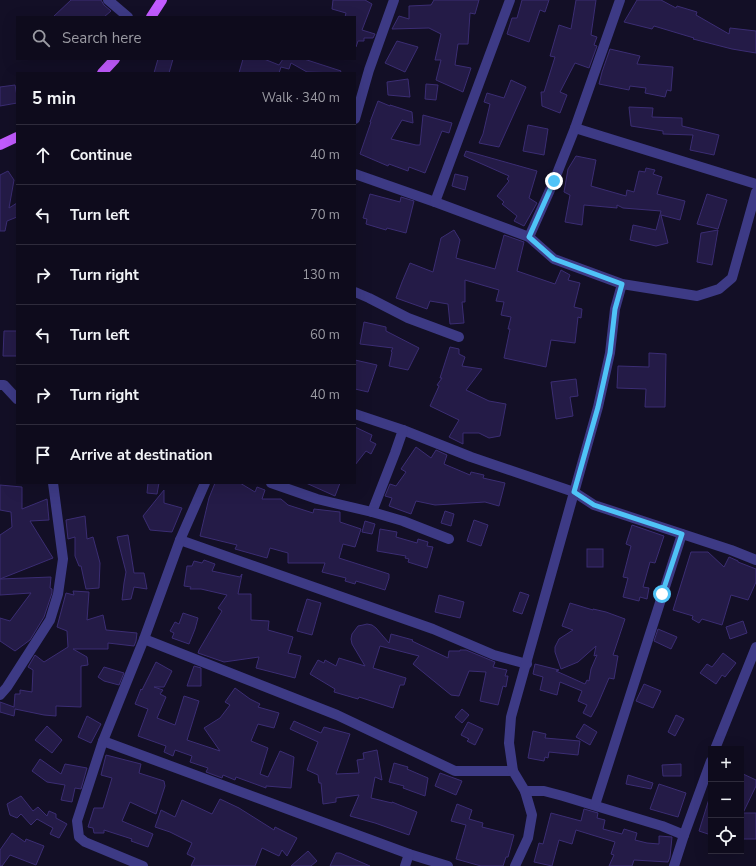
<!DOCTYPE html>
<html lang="en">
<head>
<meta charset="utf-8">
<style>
	body { margin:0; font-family:"Nunito Sans",sans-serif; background:#1c1929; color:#f1f3f6 }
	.controls { position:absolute; right:12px; bottom:12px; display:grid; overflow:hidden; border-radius:0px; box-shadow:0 4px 16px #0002 }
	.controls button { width:36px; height:36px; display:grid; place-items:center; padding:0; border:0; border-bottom:1px solid #2e2b3b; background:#0e0b1c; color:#f1f3f6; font:20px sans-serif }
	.stop { position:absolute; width:12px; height:12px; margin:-9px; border:3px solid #4fc3f7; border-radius:50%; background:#fff }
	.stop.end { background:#4fc3f7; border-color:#fff; box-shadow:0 1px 4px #0008 }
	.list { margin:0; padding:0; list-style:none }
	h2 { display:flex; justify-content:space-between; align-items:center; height:52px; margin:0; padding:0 16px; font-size:17px }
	h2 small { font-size:13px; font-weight:400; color:#9b9ba3 }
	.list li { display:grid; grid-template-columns:26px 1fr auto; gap:12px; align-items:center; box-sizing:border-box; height:60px; padding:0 16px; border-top:1px solid #2e2b3b }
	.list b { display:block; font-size:15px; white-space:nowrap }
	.list em { font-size:13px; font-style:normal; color:#9b9ba3 }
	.icon { flex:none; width:22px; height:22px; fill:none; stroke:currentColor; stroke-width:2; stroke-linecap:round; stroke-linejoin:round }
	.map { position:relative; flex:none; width:756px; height:866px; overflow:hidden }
	.search { position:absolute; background:#0e0b1c; box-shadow:0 4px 16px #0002; left:16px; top:16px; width:340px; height:44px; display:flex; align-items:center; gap:10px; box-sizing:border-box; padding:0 14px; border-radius:0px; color:#9b9ba3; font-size:15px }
	.panel { position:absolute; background:#0e0b1c; box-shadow:0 4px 16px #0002; left:16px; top:72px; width:340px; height:412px; border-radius:0px }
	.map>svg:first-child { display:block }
	.building { fill:#241b47; stroke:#3b2d73 }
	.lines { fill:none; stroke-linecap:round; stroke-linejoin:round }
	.minor { stroke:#3d3a85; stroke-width:10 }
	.major { stroke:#c25bff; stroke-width:10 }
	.route { stroke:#4fc3f7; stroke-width:5 }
</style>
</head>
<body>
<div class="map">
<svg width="756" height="866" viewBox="0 0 756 866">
	<rect width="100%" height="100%" fill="#130f26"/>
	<g class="building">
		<polygon points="71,0 101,0 104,5 111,11 104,17 53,17"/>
		<polygon points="333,0 365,0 372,4 362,30 375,34 373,38 364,38 364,41 358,41 356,47 355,46 355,17 345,17 346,13 332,9"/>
		<polygon points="434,0 479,0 475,14 470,13 468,44 458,44 455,65 471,68 463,92 436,80 441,60 435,60 441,34 429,28 392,29 399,16 409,19 409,6 431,5"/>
		<polygon points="522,0 549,0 545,12 540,10 529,42 507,34 512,18 517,18"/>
		<polygon points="576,0 596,0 591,35 597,37 594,45 597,46 589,68 575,63 560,92 567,95 560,113 542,106 541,92 544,92 555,57 550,56 559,25 571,29"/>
		<polygon points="637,0 661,0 676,8 677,6 697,12 696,15 729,34 730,28 756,31 756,53 732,49 693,39 694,38 654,26 652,29 624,22"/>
		<polygon points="397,41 418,47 405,72 385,63"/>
		<polygon points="610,49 640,56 637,64 673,67 671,91 667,90 665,97 645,93 646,88 630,86 629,90 599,84 602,72"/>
		<polygon points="158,59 173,59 169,73 154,73"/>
		<polygon points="243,59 264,59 279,65 283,59 304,59 341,71 340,73 307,72 291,63 289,69 281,67 279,73 239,73"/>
		<polygon points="408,79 410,97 388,95 387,82"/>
		<polygon points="511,80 526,87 499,147 479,143 483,134 490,104 484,102 487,93 504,98"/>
		<polygon points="426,84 438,85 436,100 425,99"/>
		<polygon points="15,85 17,96 17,103 0,106 0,87"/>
		<polygon points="378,101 390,106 390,105 412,112 413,123 402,120 391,139 416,145 420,145 423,115 452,123 449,133 442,131 425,173 409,167 408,171 389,164 388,166 360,154 371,122 370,122"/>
		<polygon points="629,107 653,108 652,117 682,118 682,126 719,135 714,155 690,150 693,135 663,134 663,131 631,126"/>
		<polygon points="528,125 548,129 544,155 523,151"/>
		<polygon points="466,151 537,171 529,198 537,203 524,226 514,221 517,216 502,204 504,202 497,196 509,181 507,179 509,176 464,156"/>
		<polygon points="576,156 596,160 591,186 626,196 627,190 634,192 639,171 645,172 646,168 655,170 653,174 662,177 657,194 685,201 680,220 661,215 668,243 656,246 630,240 633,225 656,230 661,211 623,208 617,205 617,208 584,205 582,225 565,222 570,195 564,192 568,169"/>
		<polygon points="8,171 14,180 9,208 17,203 17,217 7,221 5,231 0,231 0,175"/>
		<polygon points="455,174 468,177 465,190 452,186"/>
		<polygon points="370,194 400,202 401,197 414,201 406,233 387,228 386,230 366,224 367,219 363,218"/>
		<polygon points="707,194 727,200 718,229 697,224"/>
		<polygon points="454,230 460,240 456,258 495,269 504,235 524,242 517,271 555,284 561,270 570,275 568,280 580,283 574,307 582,309 581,318 578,317 575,343 551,340 546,367 504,358 510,329 508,329 511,317 501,315 504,302 496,301 499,290 465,280 465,302 462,302 464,323 450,324 448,304 430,301 427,309 396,298 402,282 410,263 433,272 441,238"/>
		<polygon points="718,230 712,265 697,262 701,233"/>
		<polygon points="364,322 386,327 386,331 419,348 408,370 389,366 392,352 391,351 393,348 360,344"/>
		<polygon points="4,331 17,331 17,356 3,356"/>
		<polygon points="450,347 459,349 459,354 465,357 462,366 482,369 466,390 489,401 506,404 500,436 489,438 479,433 463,433 463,444 449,437 459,420 430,406 439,386 437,385 442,378 440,378"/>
		<polygon points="649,353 666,354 665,407 645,407 646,389 617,388 618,366 649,367"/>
		<polygon points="355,360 377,365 368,392 355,389"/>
		<polygon points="576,379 578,396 570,397 573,416 556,419 551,382"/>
		<polygon points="355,427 372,435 370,441 376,444 371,454 366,451 355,465"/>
		<polygon points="416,447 431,458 436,450 447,455 444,464 470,475 471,472 484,475 483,478 505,483 499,506 485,502 435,505 416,501 411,514 389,506 392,498 385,496 390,484 396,486 406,472 401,469"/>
		<polygon points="148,483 159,483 157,494 147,493"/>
		<polygon points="215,483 240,483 255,492 257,487 265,490 262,499 281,499 288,505 313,513 314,509 340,512 340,522 361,529 355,547 343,544 339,558 389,574 389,578 385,590 356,581 355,584 345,581 346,578 322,572 325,563 288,563 288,553 270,548 267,558 235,549 237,545 200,536 209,498"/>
		<polygon points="306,483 340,483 335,496"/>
		<polygon points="0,485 22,487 22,509 47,499 49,520 30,521 53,558 0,579 0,535 12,527 11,512 0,510"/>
		<polygon points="164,490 164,503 182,508 172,532 150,530 143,516"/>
		<polygon points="445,511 454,514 451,526 441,523"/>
		<polygon points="85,516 87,539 93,537 100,563 99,588 86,589 81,566 79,566 75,556 75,537 68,539 66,520"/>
		<polygon points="474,520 488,525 481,546 467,541"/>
		<polygon points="365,521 375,524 372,534 362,532"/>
		<polygon points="632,525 664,536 655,563 650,562 643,587 649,588 647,599 640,597 639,601 623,597 628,578 623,577 631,546 626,544"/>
		<polygon points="380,529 397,532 396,537 417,543 418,539 428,542 427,546 433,547 427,568 408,562 409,559 405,558 406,556 377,551"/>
		<polygon points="128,535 134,573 144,573 147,589 134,587 131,599 122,600 124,583 126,572 117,537"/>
		<rect x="587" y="549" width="16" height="18"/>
		<polygon points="691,552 708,552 724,567 729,557 738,561 738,562 756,569 756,582 748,600 731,595 722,625 702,619 699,623 692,619 693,616 673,610"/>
		<polygon points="204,560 215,564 212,571 240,577 242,574 238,594 251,594 251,620 269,621 268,630 293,637 288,653 301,656 295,678 256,668 259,657 224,662 198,653 199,650 222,611 218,608 227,595 201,589 190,589 191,587 184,586 187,566 192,566 194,561 202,563"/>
		<polygon points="51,577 50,588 52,589 52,593 44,617 30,640 15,651 0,641 0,618 10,621 31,593 0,595 0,579"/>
		<polygon points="73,591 89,592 87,620 103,615 106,630 137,633 136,641 134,646 108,643 108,649 73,649 87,657 88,665 81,666 81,707 56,706 56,716 44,715 15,709 14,716 0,712 0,702 14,707 15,694 20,694 20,690 32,692 33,670 28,667 35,655 44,662 68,647 67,631 57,627 66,593 74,595"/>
		<polygon points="520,592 529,595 522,614 513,611"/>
		<polygon points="439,595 464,602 460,618 435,612"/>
		<polygon points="307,599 321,603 312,635 297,631"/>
		<polygon points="570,603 593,610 593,609 606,612 625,619 613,655 618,656 614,679 609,678 597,706 591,717 583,713 587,705 578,701 582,691 560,682 557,695 540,690 543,677 533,674 535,664 559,670 556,671 585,684 587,680 589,681 591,669 597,655 594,656 596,646 578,662 561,669 555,652 555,647 559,639 573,630 562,626"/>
		<polygon points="183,613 198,618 195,629 189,644 172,638 174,633 170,631 175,622 179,624"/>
		<polygon points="743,621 747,633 730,639 726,627"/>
		<polygon points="367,624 372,625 376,628 389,643 391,634 413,640 412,641 448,658 449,651 460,651 460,650 466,650 495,662 493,667 507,670 505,676 508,676 506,687 503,686 498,705 480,701 486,672 469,671 459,696 451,695 413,664 419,656 380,646 373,668 406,678 404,685 400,685 393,708 359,697 358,699 334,692 335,689 310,674 318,660 324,663 325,660 336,666 339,658 365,666 352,644 351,639 352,634 358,626 363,625"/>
		<polygon points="658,629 677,637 671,649 654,641"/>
		<polygon points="723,653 736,663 725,677 722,675 716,684 700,673 707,664 712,667"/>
		<polygon points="156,662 172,671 164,687 154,687 163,690 160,694 166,697 157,718 175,725 184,696 199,701 187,740 220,751 204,728 220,718 230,705 225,702 235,688 250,699 260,704 258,707 279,713 274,728 258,724 251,741 268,748 260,774 268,777 280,751 294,757 291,788 266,786 266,788 236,777 235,780 223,775 222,778 206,772 208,768 190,762 192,756 175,750 173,756 164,752 166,746 138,736 148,709 135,704 141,689 142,690"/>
		<polygon points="194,666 201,668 201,686 187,686"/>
		<polygon points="104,667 124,673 119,685 104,681 98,677"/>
		<polygon points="644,684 661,691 653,708 636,701"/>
		<polygon points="462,709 469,715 462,723 455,717"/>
		<polygon points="676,715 684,719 675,736 668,732"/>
		<polygon points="87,716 101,724 91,743 78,737"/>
		<polygon points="294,721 321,733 324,727 350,734 336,774 359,773 357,760 364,759 363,753 377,750 382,780 375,777 371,798 392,803 392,802 417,812 409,835 375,823 350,816 359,795 336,798 336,802 323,804 321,783 319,783 318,775 307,770 318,742 290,729"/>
		<polygon points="468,722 483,729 475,745 467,741 469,739 461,735"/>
		<polygon points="584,724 597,732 590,745 576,737"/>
		<polygon points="47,726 62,740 52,753 35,740"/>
		<polygon points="533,731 546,734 545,738 580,741 578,755 549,752 548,758 545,757 544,761 528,758"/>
		<polygon points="106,755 141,764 139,773 164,781 165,786 156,814 130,802 122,821 153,834 148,847 131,841 132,839 104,830 104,833 94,833 93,828 88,827 94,808 103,808 112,778 101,775"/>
		<polygon points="40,759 61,774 65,764 87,768 81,789 75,788 72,802 61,800 65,785 47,782 32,771"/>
		<polygon points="394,763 408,767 407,769 428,778 425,796 403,788 404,786 389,782"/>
		<polygon points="681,764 681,776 663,776 662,765"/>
		<polygon points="440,773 462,781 456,795 435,786"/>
		<polygon points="741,773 756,780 756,786 743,813 756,813 756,839 741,839"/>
		<polygon points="628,775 653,783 651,789 626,784"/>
		<polygon points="659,784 686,793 678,817 650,809"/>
		<polygon points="21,796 33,811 38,807 47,816 49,811 56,814 56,818 67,824 59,838 50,834 53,828 37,819 31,825 21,814 17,818 10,815 7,804"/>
		<polygon points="220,799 239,808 274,830 275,827 297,838 287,856 282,850 279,856 262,848 255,866 191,866 195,858 187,854 192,843 170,832 155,827 161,810 175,817 182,800 212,814"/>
		<polygon points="709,799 711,800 711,835 699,831"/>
		<polygon points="457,804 472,810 469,819 483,823 482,827 514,835 508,857 506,857 503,866 481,866 456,859 466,825 451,821"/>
		<polygon points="584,809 598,813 597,818 605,820 603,829 622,834 624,829 637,833 635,840 647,843 659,844 659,836 672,837 670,857 668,862 634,860 632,866 609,866 614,855 611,854 615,842 576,830 572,844 559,840 552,866 534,862 539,843 543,844 551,813 581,821"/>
		<polygon points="12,833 25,842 26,839 44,846 36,865 10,855 2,866 0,866 0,850"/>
		<polygon points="308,851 317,861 311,866 291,866"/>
		<polygon points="336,853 340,853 370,866 330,866"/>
	</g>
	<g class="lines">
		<g class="minor">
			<polyline points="108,0 128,17"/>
			<polyline points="355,119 369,70 394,0"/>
			<polyline points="575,128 756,184"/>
			<polyline points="355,174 435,202 529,237 554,259 622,284 697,296 719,289 732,278 756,192"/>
			<polyline points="435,202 510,0"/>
			<polyline points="529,237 554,181 575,128 620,0"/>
			<polyline points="355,292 369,298 408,318 459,337"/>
			<polyline points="0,385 4,385 17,399"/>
			<polyline points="355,414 403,430 471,457 574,492 594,505 731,550 756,560"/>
			<polyline points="271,483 317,499 372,512 395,453 403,430"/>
			<polyline points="372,512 403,521 449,539"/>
			<polyline points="180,540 433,629 494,655 527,664"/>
			<polyline points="144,639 337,715 455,771 513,771"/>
			<polyline points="0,695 7,687 50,620 58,594 63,559 53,483"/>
			<polyline points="103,741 409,854 448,866"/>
			<polyline points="715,749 756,647"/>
			<polyline points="525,791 544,791 563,796 662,826 684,835"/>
			<polyline points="595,805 682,534"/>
			<polyline points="143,866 85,842 79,837 77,821 103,741 144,639 180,540 205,483"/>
			<polyline points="405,866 409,854"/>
			<polyline points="515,866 528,838 532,815 525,791 513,771 509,743 511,717 598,407 610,353 615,309 622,284"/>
			<polyline points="674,866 684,835 711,761"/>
		</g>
		<g class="major">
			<polyline points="151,17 162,0"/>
			<polyline points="102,73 115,59"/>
			<polyline points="0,145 17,137"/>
		</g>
	</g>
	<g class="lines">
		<polyline class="route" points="554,181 529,237 554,259 622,284 615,309 610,353 598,407 574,492 594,505 682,534 662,594"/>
	</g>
</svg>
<div class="controls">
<button>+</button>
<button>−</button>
<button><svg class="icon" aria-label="locate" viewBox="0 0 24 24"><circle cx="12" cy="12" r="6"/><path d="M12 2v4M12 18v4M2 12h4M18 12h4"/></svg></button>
</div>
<div class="stop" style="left:662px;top:594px"></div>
<div class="stop end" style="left:554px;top:181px"></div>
<div class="search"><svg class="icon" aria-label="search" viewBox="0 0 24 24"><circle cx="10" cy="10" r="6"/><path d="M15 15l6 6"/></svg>Search here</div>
<section class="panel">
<h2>5 min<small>Walk · 340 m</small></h2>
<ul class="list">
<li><svg class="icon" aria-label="ahead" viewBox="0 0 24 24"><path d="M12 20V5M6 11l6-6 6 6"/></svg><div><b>Continue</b></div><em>40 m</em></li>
<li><svg class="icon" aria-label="left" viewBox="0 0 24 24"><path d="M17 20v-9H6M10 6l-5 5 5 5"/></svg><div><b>Turn left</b></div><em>70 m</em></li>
<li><svg class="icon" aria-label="right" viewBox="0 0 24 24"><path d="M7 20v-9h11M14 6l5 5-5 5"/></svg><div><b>Turn right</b></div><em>130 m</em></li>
<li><svg class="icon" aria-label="left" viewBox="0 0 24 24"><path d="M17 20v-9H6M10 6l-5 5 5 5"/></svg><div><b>Turn left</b></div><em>60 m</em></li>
<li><svg class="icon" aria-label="right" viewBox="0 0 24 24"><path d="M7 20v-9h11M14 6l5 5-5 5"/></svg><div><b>Turn right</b></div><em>40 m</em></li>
<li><svg class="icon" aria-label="arrive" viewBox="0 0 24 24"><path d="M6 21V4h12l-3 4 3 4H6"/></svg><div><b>Arrive at destination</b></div></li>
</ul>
</section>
</div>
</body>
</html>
